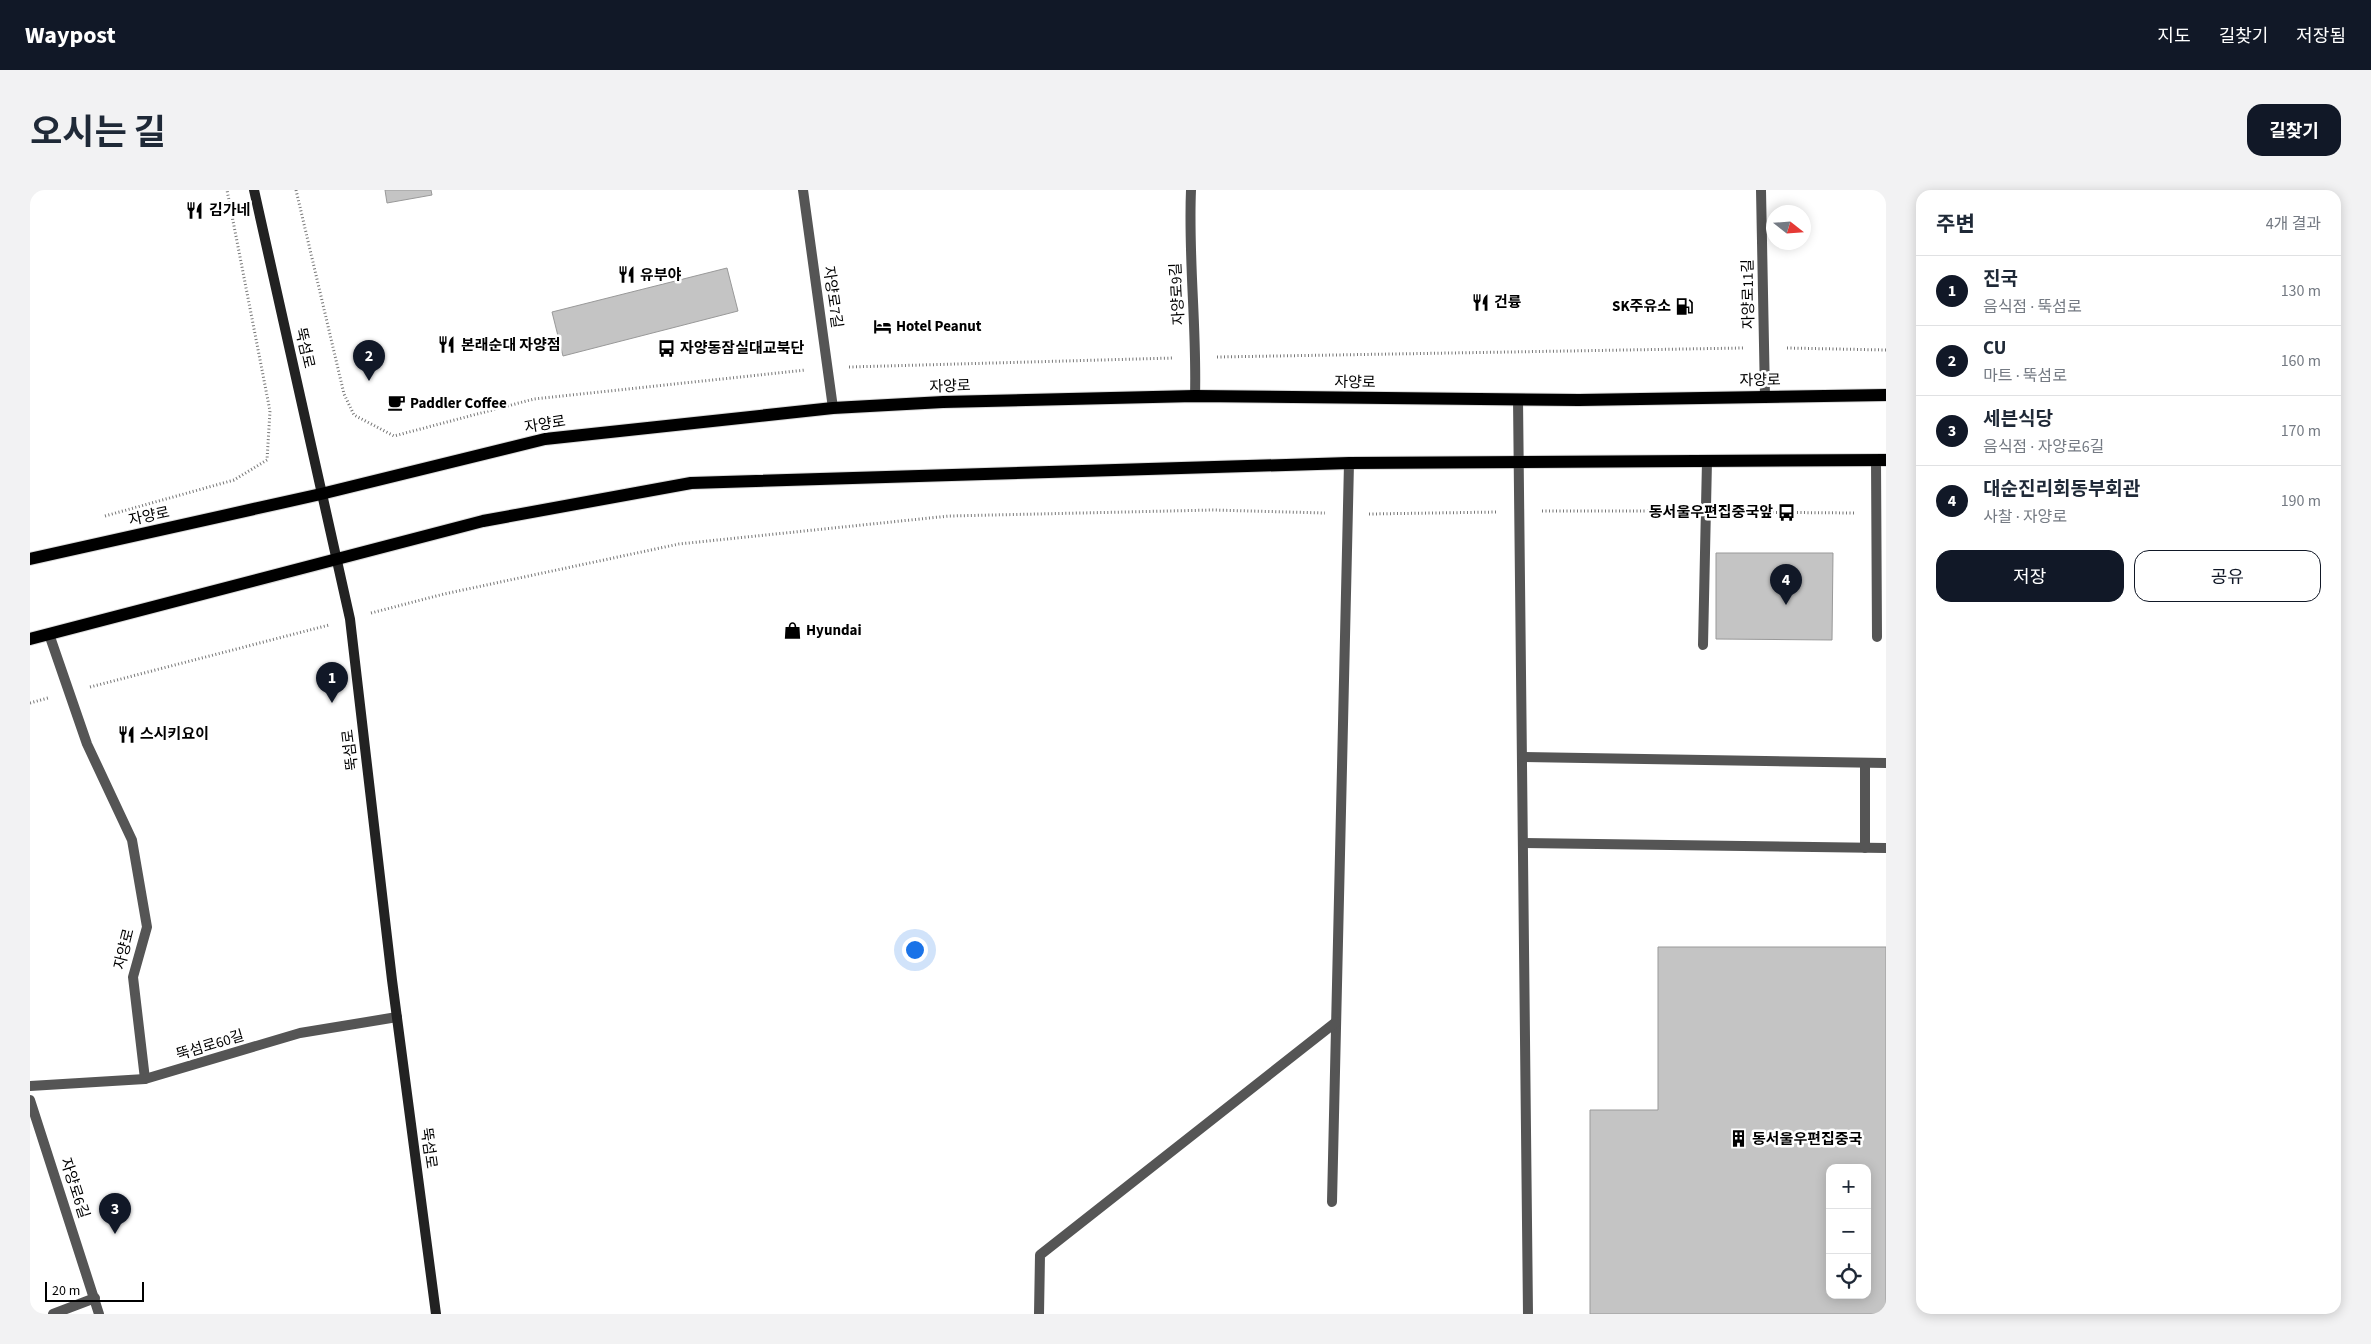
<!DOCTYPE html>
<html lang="ko">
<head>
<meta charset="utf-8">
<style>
	body { margin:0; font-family:"Source Sans 3","Noto Sans KR",sans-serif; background:#f2f2f3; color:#1f2937 }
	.controls { position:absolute; right:15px; bottom:15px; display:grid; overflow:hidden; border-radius:10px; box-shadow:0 2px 12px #0003 }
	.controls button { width:45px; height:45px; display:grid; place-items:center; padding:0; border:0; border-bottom:1px solid #e0e1e3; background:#fff; color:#1f2937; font:25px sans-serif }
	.compass { position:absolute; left:1736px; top:15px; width:45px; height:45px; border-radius:50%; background:#fff; box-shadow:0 2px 12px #0003; rotate:107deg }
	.scale { position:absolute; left:15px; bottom:12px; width:99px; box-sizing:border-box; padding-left:5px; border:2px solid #000; border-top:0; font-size:14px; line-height:18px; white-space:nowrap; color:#000; -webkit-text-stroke:4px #fff; paint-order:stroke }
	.you { position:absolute; left:884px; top:759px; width:18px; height:18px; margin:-12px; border:4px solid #fff; border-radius:50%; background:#1a73e8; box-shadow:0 0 0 8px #1a73e833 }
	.badge { display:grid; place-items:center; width:32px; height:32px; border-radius:50%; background:#111827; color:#fff; font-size:16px; font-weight:700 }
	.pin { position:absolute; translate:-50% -41px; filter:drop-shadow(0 1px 2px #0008) }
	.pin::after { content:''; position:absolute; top:26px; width:18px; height:15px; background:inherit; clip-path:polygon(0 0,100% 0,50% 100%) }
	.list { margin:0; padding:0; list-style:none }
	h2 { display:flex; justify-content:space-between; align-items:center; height:65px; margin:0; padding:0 20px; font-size:21px }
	h2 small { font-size:16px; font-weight:400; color:#747a83 }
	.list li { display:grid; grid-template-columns:32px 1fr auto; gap:15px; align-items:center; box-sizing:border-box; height:70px; padding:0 20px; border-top:1px solid #e0e1e3 }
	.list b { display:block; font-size:19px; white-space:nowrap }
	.list p { margin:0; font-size:16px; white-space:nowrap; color:#747a83 }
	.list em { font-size:16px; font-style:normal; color:#747a83 }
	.actions { display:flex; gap:10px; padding:15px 20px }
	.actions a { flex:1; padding:11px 0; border:1px solid #111827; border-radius:15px; text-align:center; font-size:18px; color:#111827 }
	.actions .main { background:#111827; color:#fff }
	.icon { flex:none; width:28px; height:28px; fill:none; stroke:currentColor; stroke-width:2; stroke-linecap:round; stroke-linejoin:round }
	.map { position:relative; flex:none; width:1856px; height:1124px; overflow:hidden; border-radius:15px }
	header { display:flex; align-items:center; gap:30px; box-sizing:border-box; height:70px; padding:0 25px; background:#111827; color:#fff }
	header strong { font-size:24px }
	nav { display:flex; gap:28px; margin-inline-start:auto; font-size:18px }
	.intro { display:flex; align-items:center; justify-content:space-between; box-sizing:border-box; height:120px; padding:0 30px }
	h1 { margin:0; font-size:35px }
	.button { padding:12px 22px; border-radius:15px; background:#111827; color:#fff; font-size:18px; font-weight:700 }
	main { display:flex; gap:30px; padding:0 30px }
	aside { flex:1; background:#fff; border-radius:15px; box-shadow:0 2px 12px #0003 }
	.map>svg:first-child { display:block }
	.building { fill:#c4c4c4; stroke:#999; fill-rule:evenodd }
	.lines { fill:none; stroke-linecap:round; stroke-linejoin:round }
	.primary-casing { stroke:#dbdbdb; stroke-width:14 }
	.path { stroke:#777; stroke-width:3; stroke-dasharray:1 2.5; stroke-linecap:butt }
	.lane { stroke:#555; stroke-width:10 }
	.street { stroke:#555; stroke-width:10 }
	.secondary { stroke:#222; stroke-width:10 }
	.primary { stroke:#000; stroke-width:12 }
	.labels { text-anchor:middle; stroke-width:5; stroke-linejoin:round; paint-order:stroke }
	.poi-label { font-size:15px; font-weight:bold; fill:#000; stroke:#fff; text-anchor:start }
	.street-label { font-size:15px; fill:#000; stroke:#fff }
</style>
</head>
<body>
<header>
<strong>Waypost</strong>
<nav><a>지도</a><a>길찾기</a><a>저장됨</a></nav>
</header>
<div class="intro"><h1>오시는 길</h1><a class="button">길찾기</a></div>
<main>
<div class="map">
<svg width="1856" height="1124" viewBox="0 0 1856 1124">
	<rect width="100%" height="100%" fill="#fff"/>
	<g class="building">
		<polygon points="355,0 401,0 402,5 357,13"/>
		<polygon points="697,78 708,121 533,166 522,122"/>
		<polygon points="1686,363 1803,363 1802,450 1686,449"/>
		<path d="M1628 757H1856V1124H1560V920H1628ZM1800 978H1837V1105H1800Z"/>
	</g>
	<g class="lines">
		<defs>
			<g id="primary">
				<polyline points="0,369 291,304 515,249 803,218 913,212 1165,206 1549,210 1856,205"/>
				<polyline points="0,449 453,331 661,293 1319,273 1856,270"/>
			</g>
		</defs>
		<use href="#primary" class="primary-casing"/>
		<g class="path">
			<polyline points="266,0 314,204 324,225 364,246 504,209 776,180"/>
			<polyline points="1757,158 1856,160"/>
			<polyline points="1187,167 1713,158"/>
			<polyline points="819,177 1143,168"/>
			<polyline points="1512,321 1655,321"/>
			<polyline points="1697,322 1825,323"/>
			<polyline points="1339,324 1468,322"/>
			<polyline points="75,326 204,290 237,270 240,221 197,0"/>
			<polyline points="341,423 414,404 649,354 919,326 1183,320 1295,323"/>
			<polyline points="60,497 299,435"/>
			<polyline points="0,513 18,508"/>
		</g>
		<g class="lane">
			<polyline points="1488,209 1498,1124"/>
			<polyline points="1846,270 1847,447"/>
			<polyline points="1673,455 1677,271"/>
			<polyline points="1493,567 1856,573"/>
			<polyline points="1494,653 1856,658"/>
			<polyline points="1835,658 1835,573"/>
			<polyline points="1302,1012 1319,273"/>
			<polyline points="1009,1124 1010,1065 1306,832"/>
		</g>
		<g class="street">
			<polyline points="773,0 803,218"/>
			<path d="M1161 0C1158 69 1167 137 1165 206"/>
			<polyline points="1731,0 1735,206"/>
			<polyline points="19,444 57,554 102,650 117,737 103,787 115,889"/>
			<polyline points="0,896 115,889 270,843 367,827"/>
			<polyline points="0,910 69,1124"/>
			<polyline points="23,1124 65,1108"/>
		</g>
		<polyline class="secondary" points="224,0 320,429 362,790 406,1124"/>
		<use href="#primary" class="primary"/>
	</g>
	<defs>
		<symbol id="restaurant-bare" viewBox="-9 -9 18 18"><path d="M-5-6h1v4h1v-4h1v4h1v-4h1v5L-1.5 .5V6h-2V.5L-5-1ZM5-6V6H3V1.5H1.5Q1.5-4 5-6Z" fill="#000" stroke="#fff" stroke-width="2.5" paint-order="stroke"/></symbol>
		<symbol id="fuel-bare" viewBox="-9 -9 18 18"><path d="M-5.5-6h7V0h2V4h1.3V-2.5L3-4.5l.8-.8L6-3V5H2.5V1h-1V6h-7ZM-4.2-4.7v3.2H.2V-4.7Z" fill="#000" stroke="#fff" stroke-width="2.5" paint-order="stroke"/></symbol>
		<symbol id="hotel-bare" viewBox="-9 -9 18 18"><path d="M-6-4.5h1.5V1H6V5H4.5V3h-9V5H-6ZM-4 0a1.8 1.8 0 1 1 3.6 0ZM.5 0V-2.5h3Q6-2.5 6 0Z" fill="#000" stroke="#fff" stroke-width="2.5" paint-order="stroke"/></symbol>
		<symbol id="bus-bare" viewBox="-9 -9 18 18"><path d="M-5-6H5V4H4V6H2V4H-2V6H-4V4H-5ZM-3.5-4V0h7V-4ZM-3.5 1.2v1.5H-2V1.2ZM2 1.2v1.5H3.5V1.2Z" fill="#000" stroke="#fff" stroke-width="2.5" paint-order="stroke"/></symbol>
		<symbol id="cafe-bare" viewBox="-9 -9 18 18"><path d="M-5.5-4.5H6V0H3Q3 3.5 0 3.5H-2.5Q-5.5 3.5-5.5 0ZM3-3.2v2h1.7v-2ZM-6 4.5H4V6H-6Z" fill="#000" stroke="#fff" stroke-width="2.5" paint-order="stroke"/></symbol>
		<symbol id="shop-bare" viewBox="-9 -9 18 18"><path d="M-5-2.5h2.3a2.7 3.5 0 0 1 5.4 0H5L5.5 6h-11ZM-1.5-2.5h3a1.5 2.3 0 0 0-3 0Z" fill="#000" stroke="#fff" stroke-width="2.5" paint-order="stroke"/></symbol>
		<symbol id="building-bare" viewBox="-9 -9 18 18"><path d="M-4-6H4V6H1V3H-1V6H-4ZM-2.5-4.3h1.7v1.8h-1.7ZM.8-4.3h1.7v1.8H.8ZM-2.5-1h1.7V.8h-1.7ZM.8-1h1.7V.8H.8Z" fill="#000" stroke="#fff" stroke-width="2.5" paint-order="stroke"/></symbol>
	</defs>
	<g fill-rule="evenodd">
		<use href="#restaurant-bare" x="152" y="8" width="25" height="25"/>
		<use href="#restaurant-bare" x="584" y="72" width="25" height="25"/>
		<use href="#restaurant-bare" x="1438" y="100" width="25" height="25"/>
		<use href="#fuel-bare" x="1642" y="104" width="25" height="25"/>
		<use href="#hotel-bare" x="840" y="124" width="25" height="25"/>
		<use href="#restaurant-bare" x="404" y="142" width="25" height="25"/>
		<use href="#bus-bare" x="624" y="146" width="25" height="25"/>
		<use href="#cafe-bare" x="354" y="200" width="25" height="25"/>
		<use href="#bus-bare" x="1744" y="310" width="25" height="25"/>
		<use href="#shop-bare" x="750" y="428" width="25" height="25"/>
		<use href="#restaurant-bare" x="84" y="532" width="25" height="25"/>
		<use href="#building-bare" x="1696" y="936" width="25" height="25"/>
	</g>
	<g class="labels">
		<g class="poi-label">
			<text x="179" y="25">김가네</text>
			<text x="610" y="90">유부야</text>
			<text x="1464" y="117">건륭</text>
			<text x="1641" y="121" text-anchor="end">SK주유소</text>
			<text x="866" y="141">Hotel Peanut</text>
			<text x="431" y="160">본래순대 자양점</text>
			<text x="650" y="163">자양동잠실대교북단</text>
			<text x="380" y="218">Paddler Coffee</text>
			<text x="1743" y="327" text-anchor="end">동서울우편집중국앞</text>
			<text x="776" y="445">Hyundai</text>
			<text x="110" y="549">스시키요이</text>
			<text x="1722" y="954">동서울우편집중국</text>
		</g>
		<g class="street-label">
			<text transform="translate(1147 104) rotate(-93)" y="5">자양로9길</text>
			<text transform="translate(1718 104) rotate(-91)" y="5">자양로11길</text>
			<text transform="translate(803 107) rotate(82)" y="5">자양로7길</text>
			<text transform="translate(275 158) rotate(77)" y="5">뚝섬로</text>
			<text transform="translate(1730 190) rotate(-1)" y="5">자양로</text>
			<text transform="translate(1325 192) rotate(1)" y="5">자양로</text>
			<text transform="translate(920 196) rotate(-2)" y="5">자양로</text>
			<text transform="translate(515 234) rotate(-9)" y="5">자양로</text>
			<text transform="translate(119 326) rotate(-12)" y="5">자양로</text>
			<text transform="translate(320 560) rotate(-97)" y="5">뚝섬로</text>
			<text transform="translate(94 759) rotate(-76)" y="5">자양로</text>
			<text transform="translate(180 855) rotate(-17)" y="5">뚝섬로60길</text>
			<text transform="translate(399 958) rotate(82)" y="5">뚝섬로</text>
			<text transform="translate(45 998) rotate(72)" y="5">자양로6길</text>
		</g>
	</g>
</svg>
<div class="controls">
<button>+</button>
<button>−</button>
<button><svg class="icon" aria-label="locate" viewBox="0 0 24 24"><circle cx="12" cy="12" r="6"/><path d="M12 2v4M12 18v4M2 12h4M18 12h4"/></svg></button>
</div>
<svg class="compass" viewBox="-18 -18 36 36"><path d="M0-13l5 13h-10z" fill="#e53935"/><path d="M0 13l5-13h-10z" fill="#747a83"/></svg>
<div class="scale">20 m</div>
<div class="you"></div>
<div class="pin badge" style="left:302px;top:513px">1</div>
<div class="pin badge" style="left:339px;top:191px">2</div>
<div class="pin badge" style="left:85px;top:1044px">3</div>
<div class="pin badge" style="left:1756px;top:415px">4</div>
</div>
<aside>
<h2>주변<small>4개 결과</small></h2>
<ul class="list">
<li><span class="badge">1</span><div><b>진국</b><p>음식점 · 뚝섬로</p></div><em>130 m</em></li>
<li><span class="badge">2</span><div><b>CU</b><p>마트 · 뚝섬로</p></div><em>160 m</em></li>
<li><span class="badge">3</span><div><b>세븐식당</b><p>음식점 · 자양로6길</p></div><em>170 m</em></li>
<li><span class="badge">4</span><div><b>대순진리회동부회관</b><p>사찰 · 자양로</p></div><em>190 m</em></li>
</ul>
<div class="actions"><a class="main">저장</a><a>공유</a></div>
</aside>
</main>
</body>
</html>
